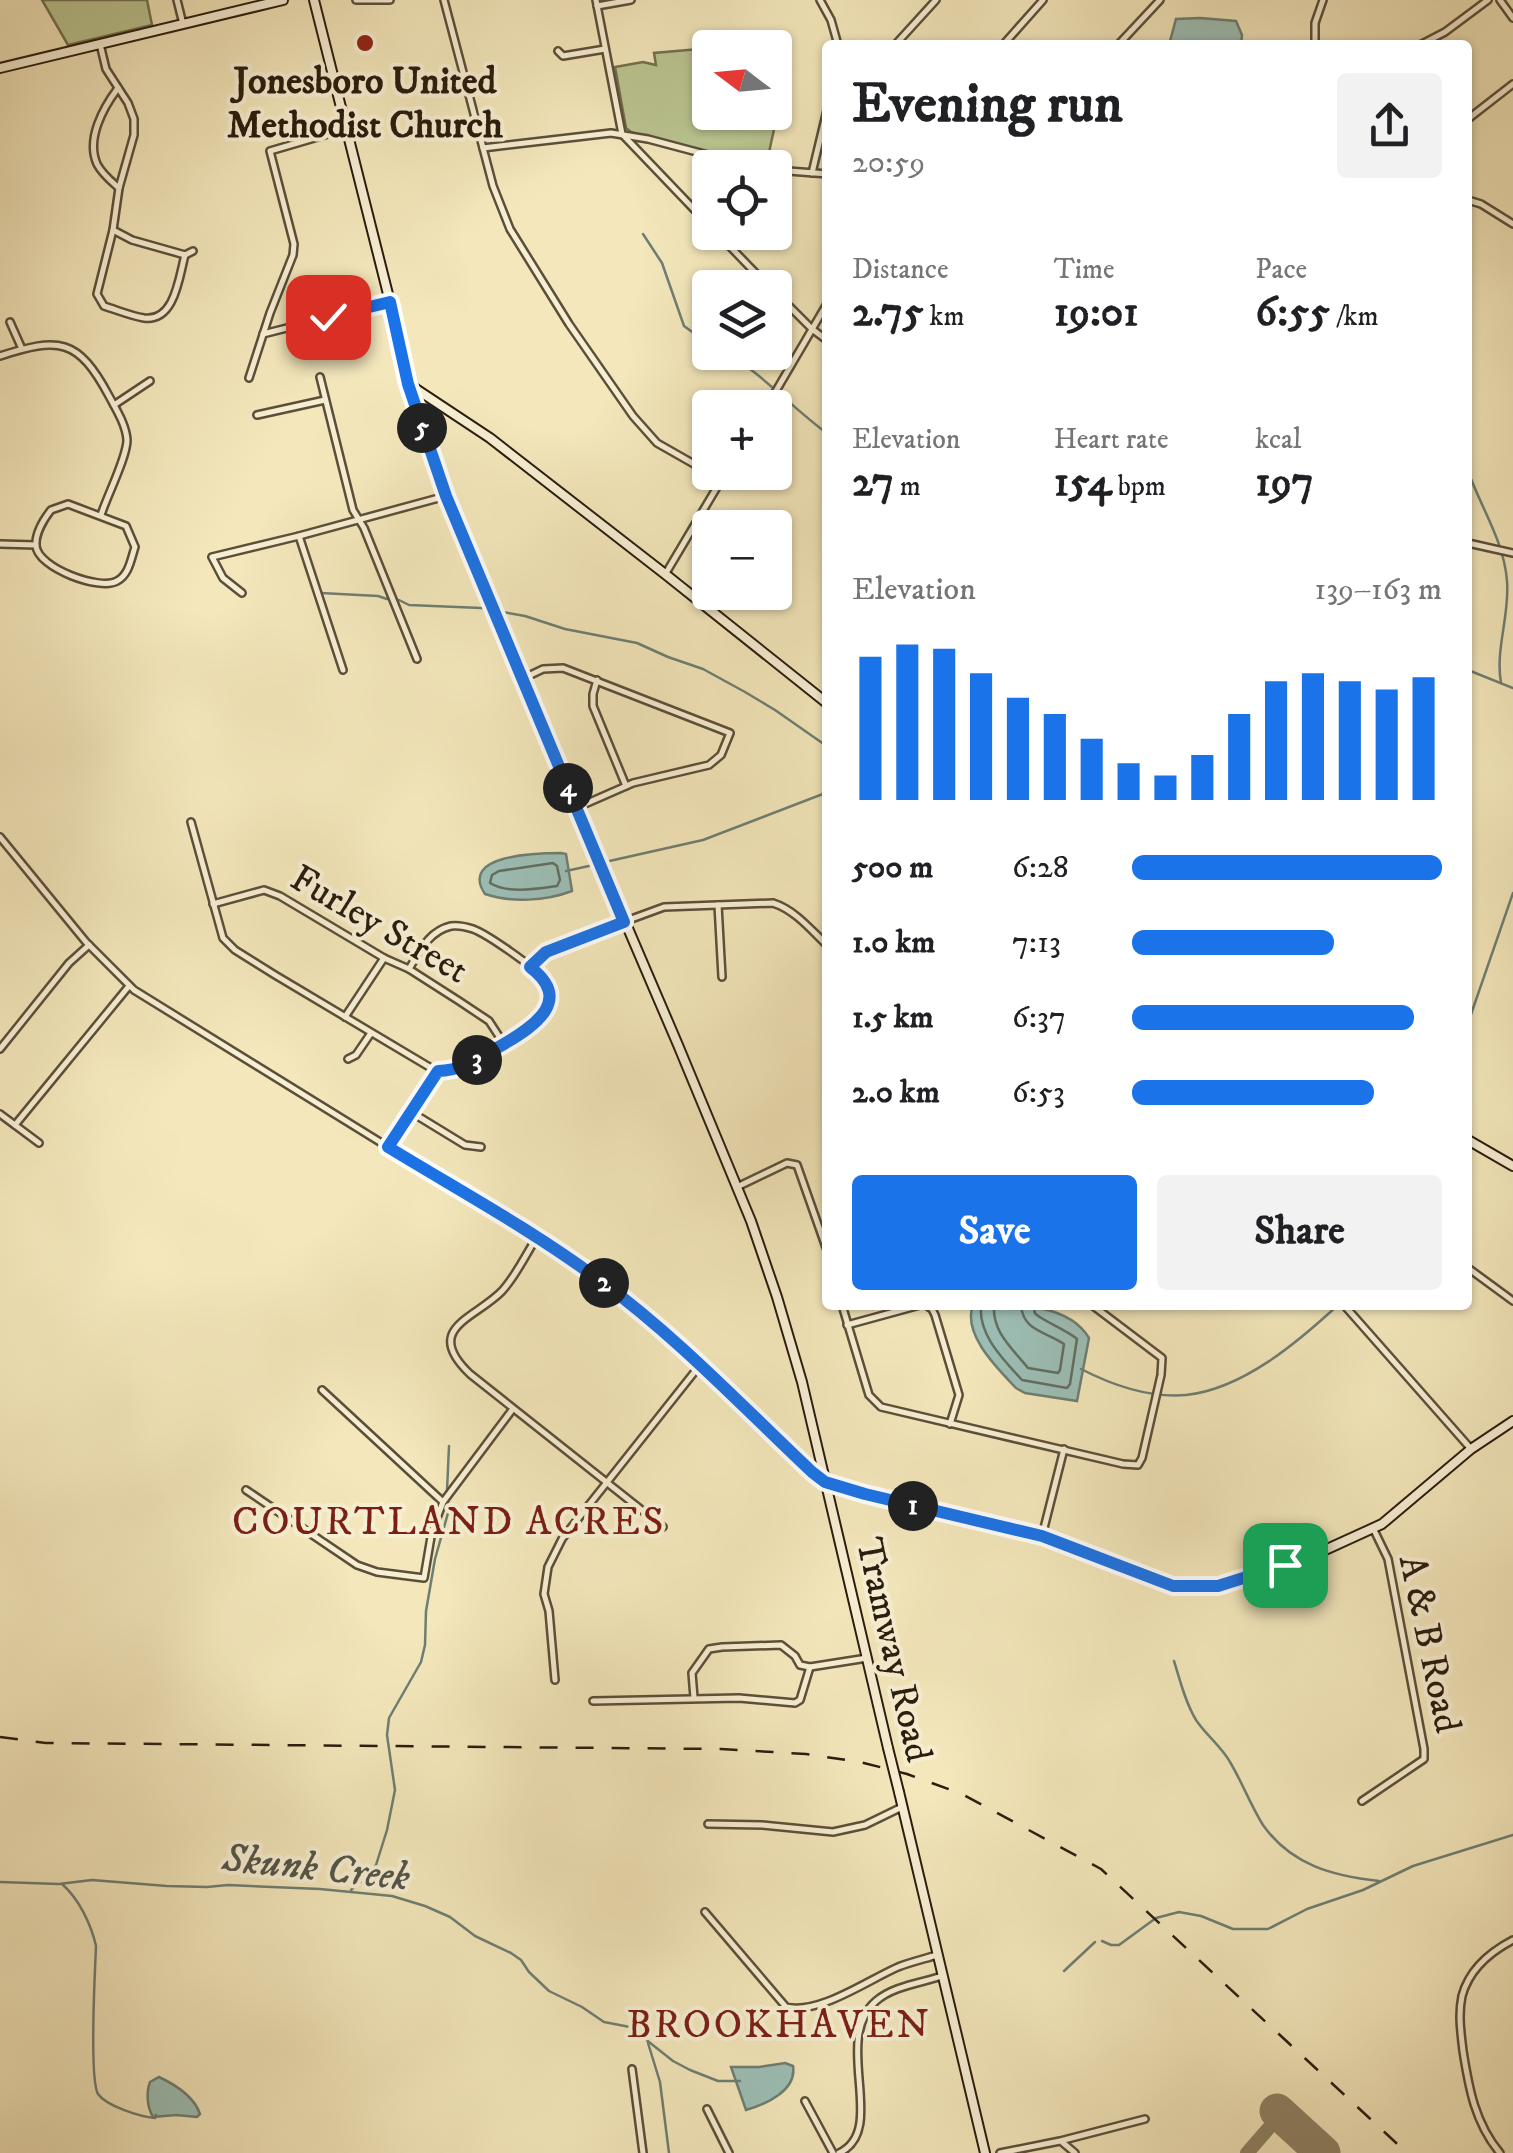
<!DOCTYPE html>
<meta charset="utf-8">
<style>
:root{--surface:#fff;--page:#f2f2f2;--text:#202124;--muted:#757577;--accent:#1a73e8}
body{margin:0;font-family:"IM FELL DW Pica",serif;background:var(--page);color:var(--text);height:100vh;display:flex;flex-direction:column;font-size:38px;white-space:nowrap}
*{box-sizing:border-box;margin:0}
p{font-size:32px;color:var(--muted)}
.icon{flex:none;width:55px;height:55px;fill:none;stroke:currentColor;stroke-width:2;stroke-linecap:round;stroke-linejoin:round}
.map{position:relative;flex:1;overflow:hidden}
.sheet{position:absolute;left:822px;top:40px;width:650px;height:1270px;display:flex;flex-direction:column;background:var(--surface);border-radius:10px;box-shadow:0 2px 8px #0004}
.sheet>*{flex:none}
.needle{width:65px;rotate:286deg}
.controls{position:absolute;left:692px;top:30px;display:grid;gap:20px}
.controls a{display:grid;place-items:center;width:100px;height:100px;border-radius:10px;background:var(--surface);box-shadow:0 2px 8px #0004;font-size:50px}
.pin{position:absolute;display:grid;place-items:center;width:85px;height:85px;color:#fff;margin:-42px;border-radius:20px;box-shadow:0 5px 15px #0006}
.km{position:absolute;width:50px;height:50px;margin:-25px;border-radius:50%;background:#222;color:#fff;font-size:28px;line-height:50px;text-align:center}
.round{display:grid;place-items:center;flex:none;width:105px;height:105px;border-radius:10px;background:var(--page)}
.head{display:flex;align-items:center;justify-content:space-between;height:170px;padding:0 30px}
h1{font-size:55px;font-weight:800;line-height:75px}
.stats{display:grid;grid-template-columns:repeat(3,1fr);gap:15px;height:170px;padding:10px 30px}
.stats div{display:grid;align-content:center}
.stats b{font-size:42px;font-weight:800}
.stats small{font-size:28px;font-weight:400}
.stats p{font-size:28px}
.chart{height:280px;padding:20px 30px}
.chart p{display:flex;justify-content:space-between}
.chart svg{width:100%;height:180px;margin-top:10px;stroke:var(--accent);stroke-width:6}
.button{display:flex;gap:20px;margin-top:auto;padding:20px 30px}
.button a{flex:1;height:115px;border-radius:10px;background:var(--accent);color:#fff;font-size:40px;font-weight:800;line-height:115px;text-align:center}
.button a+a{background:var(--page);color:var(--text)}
ul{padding:0 30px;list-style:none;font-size:32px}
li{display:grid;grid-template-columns:160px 120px 1fr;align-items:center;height:75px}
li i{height:25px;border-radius:12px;background:var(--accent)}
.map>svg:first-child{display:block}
</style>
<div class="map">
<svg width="1513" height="2153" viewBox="0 0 1513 2153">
<rect width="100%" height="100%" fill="#f3e7bb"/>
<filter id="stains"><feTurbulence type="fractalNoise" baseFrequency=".002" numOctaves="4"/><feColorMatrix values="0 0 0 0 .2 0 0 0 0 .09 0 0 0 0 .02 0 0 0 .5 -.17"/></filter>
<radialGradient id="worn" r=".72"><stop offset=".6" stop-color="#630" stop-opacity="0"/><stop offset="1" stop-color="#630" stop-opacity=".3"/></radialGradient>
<g fill="#bac591" stroke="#727050" stroke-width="2.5">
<path d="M 42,0 L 147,0 L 152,25 L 68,45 Z"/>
<path d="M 784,42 L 789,61 L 766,166 L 704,153 L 631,132 L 626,128 L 615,67 L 643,62 L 656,65 L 654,53 L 710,48 L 710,112 L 775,112 L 775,48 L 717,47 Z"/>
</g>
<g fill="#9cbfb6" stroke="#6e7e73" stroke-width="2.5">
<path d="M 1200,18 L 1236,21 L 1242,35 L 1241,45 L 1169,45 L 1176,19 Z"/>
<path d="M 561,853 L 566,854 L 572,891 C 546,901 511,903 485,894 C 458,854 539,853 561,853 Z"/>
<path d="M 973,1305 C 1010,1305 1067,1301 1089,1338 L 1077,1401 L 1025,1393 L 1016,1388 C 997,1368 962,1334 973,1305 Z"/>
<path d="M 785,2063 L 793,2066 C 797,2090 767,2104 746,2110 L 731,2067 L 759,2067 Z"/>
<path d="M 159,2077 C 176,2085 194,2096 200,2114 L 197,2117 L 176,2115 L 153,2117 C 147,2107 146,2093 150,2082 Z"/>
</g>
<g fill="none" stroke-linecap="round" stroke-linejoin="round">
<g stroke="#636e62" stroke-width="2.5">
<path d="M 553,863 L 557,866 L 560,880 L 557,886 C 536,889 508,894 490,883 L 492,875 L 499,871 Z"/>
<path d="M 981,1305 C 978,1335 1003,1359 1022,1380 L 1067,1388 L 1070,1384 L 1077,1339 C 1069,1331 1037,1318 1035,1313 C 1034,1311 1034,1308 1034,1305"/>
<path d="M 994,1305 C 992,1332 1012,1348 1028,1368 L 1058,1373 L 1060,1370 L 1064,1344 C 1045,1331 1023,1331 1021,1305"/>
</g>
<g stroke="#6e7e73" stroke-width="2.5">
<path d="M 643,234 L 662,263 L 684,326 L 710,345"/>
<path d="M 725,352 C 764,375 792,408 828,434"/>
<path d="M 1468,471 C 1481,508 1504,541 1507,581 C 1510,615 1495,649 1501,683"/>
<path d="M 321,593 L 378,596 L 387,599"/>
<path d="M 399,600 L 409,605 L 481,608 L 525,616 L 565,629 L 637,643 L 668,657 L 703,669 L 745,692 L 775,710 L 828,747"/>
<path d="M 1468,670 L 1513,688"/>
<path d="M 605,862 L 703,840 L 828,792"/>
<path d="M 566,871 L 598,864"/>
<path d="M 1468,1023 L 1513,893"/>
<path d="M 1081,1369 C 1112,1385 1150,1398 1186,1395 C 1243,1389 1298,1342 1338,1305"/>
<path d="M 447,1491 L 449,1446"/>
<path d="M 1174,1661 C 1180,1680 1185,1702 1196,1720 C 1206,1735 1221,1746 1230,1762 C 1242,1782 1251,1806 1263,1825 C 1291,1865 1333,1876 1379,1881"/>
<path d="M 0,1882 L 59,1884 L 92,1880 L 167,1886 L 207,1887 L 228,1885 L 320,1889 L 392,1896 L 425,1906 L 450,1917 L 475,1936 L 511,1953 L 521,1960 L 529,1972 L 549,1991 L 582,2007 L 604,2022 L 630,2027 L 673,2061 L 690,2070 L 718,2081 L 740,2081"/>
<path d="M 62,1884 C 79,1899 91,1924 96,1946 C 95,1971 89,2079 98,2094 C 106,2106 141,2117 155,2118 L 156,2115"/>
<path d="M 351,1890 L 368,1876 L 376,1865 L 387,1830 L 395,1790 L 387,1735 L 389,1718 L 421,1662 L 425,1645 L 426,1611 L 435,1559 L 448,1513 L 448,1499"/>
<path d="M 1102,1941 L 1111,1945 L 1119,1945 L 1156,1918 L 1179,1912 L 1201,1916 L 1233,1929 L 1268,1929 L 1307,1909 L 1363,1890 L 1413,1866 L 1513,1835"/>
<path d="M 1064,1971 L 1095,1942"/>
<path d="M 648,2043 L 660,2082 L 669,2153"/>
</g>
<path stroke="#8e8264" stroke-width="14" d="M 1247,2153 L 1281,2114"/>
<path stroke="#8e8264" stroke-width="35" d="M 1277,2111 L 1323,2153"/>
<defs>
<g id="street">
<path d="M 177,0 L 183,24"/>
<path d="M 356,0 L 390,0"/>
<path d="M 444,0 L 493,186 L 510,229 L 569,324 L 633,416 L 657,443 L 722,480"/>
<path d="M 596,0 L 622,134 L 710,226"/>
<path d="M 820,0 L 831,20 L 838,45"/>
<path d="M 1500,0 L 1513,18"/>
<path d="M 597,6 L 631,0"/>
<path d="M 100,44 L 106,69 L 128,103 L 134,119 L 134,135 L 119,188 L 113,230 L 132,240 L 185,255 L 193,251"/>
<path d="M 895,45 L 936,0"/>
<path d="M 1003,45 L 1043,0"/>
<path d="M 1118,45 L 1160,0"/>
<path d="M 1315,45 L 1315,23 L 1323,0"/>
<path d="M 1420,45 L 1445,32 L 1488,0"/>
<path d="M 558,51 L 563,56 L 605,49"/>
<path d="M 118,88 C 103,108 86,139 97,164 C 102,174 111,181 119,188"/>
<path d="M 1468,119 L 1513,84"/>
<path d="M 483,148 L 611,133 L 648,139 L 757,168"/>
<path d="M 775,170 L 828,174"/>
<path d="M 812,173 L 828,106"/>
<path d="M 1468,200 L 1481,204 L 1513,224"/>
<path d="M 113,230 L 97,294 L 104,306 C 117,310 131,316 144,318 C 175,322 179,277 185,255"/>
<path d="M 716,232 L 770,288"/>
<path d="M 775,292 L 812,329 L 828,341"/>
<path d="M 10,322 L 22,349"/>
<path d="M 263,334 L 390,302"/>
<path d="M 0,356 C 59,337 78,338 109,396 C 116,409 126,425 127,440 C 127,457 107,496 101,515"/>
<path d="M 320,377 L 353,510 L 364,528 L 417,659"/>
<path d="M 249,378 L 270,313 L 293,255 L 294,244 L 270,151 L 345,129"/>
<path d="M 114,405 L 150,381"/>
<path d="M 766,408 L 828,302"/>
<path d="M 257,415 L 325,400"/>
<path d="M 68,504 L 126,526 L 135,547 C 131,559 129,575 117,581 C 100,591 38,568 36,546 C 35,534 44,519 51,510 Z"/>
<path d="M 299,536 L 343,670"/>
<path d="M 1468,543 L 1513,553"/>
<path d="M 0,544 L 36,545"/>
<path d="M 666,573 L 726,472"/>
<path d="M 242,593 L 223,578 L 212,557 L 299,536 L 446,496"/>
<path d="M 522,679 L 543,669 L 563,668 L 730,733 L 721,755 L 709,765 L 633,783 L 576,808"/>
<path d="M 597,680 L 593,694 L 593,706 L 626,786"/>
<path d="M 191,822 L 223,938 L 235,950 L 275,975 L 431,1068 C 450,1077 471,1063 488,1053 C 507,1042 540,1030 548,1007 C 551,997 549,987 543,978 C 534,967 487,934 473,929 C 467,927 457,925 451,926 C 429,931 420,951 409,969"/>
<path d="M 0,837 L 86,942 L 134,990 L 579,1265 L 653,1322 L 738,1399 L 812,1472 L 825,1482"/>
<path d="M 213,904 L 264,890 L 280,896 L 384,958 L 409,969 L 459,1001 L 489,1021 L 504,1044"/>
<path d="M 718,905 L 722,977"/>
<path d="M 530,967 L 546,952 L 555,947 L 664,907 L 773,903 C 795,910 811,930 828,946"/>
<path d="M 345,1017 L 384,958"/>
<path d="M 0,1049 L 69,963 L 89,945"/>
<path d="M 348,1059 L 356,1055 L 371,1033"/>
<path d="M 411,1112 L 465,1145 L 481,1147"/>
<path d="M 0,1114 L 39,1143"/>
<path d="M 15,1125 L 129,986"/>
<path d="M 388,1147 L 438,1071"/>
<path d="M 737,1187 L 787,1163 L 797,1165 L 828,1253"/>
<path d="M 537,1237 C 526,1254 516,1276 502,1291 C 475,1319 422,1328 470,1374 L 663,1527"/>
<path d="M 1468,1268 L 1513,1301"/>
<path d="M 842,1305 L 869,1395 L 881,1407 L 1123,1464 L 1138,1465 L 1142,1458 L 1161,1375 L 1162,1358 L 1092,1305"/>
<path d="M 926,1305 L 932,1309 L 935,1315 L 959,1395 L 950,1424"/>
<path d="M 1344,1305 L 1471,1449"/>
<path d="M 847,1325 L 920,1305"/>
<path d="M 322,1390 L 443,1502"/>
<path d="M 246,1490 L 357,1565 L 377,1572 L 424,1578 L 432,1531 L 443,1502 L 512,1410"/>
<path d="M 1042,1536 L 1064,1449"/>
<path d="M 555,1680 L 549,1611 L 544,1594 L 548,1567 L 562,1539 L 700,1365"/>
<path d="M 694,1698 L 692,1673 L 709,1649 L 722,1647 L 781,1645 L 795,1656 L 800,1665 L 810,1667 L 867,1658"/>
<path d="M 593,1701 L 739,1698 L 795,1703 L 800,1700 L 810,1667"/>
<path d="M 1362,1801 L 1424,1759 L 1424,1749 L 1388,1559 L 1373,1528"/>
<path d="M 708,1824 L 762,1825 L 833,1832 L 865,1825 L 902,1807"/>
<path d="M 705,1912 L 786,2007 C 819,2015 868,1980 898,1967 C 911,1962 924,1959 937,1955"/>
<path d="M 632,2069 L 643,2153"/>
<path d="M 805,2101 L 833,2153"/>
<path d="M 707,2109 L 729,2153"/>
<path d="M 1062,2142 L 1075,2153"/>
<path d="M 839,2153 C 889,2130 831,2040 876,2001 C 893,1986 921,1983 942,1976"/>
<path d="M 1000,2153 L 1060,2141 L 1145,2119"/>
<path d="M 1500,2153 C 1475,2123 1469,2089 1463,2051 C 1461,2033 1458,2015 1462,1996 C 1469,1970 1490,1952 1513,1940"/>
</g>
<g id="secondary">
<path d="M 314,0 L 390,302 L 408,384 L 431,454 L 510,653 L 678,1045 L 751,1221 L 777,1297 L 802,1382 L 888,1748"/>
<path d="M 0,68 L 283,0"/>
<path d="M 410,385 L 490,438 L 665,574 L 828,704"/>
<path d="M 1468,1140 L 1513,1166"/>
<path d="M 825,1482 L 865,1494 L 1042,1536 L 1173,1586 L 1218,1587 L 1325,1550 L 1382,1524 L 1471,1449 L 1513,1421"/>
<path d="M 899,1792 L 985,2153"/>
</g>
</defs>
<use href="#street" stroke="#5c4f39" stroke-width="10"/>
<use href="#secondary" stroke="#2a1c0e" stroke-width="12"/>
<use href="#street" stroke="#f7efd3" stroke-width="5"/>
<use href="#secondary" stroke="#f7efd3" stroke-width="8"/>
<path stroke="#2a1c0e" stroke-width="2.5" stroke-dasharray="18 18" stroke-linecap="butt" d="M 0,1737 L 46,1743 L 721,1749 L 806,1754 L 860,1762 L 907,1774 L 962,1794 L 1101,1869 L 1407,2153"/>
<defs>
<path id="secondary-bridge" d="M 888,1748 L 899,1792"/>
</defs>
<use href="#secondary-bridge" stroke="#2a1c0e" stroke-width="12" stroke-linecap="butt"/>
<use href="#secondary-bridge" stroke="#f7efd3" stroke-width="8"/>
</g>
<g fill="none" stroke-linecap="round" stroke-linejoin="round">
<defs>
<path id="route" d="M 328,317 L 390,302 L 408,384 L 446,496 L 624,922 L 546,952 L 530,967 C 573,1000 536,1025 504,1044 C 483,1056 462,1071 438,1071 L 388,1147 C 460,1191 534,1231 602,1282 C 678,1338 743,1407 812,1472 L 825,1482 L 865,1494 L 1042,1536 L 1173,1586 L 1218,1586 L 1285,1565"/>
</defs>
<use href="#route" stroke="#fff" stroke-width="20"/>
<use href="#route" stroke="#1a73e8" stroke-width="12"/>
</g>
<circle fill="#8f2418" stroke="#f7efd3" stroke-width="4" cx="365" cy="43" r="10"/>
<g text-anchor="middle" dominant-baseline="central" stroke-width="8" stroke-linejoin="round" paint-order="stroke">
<g font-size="38" font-weight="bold" fill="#2a1c0e" stroke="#f7efd3">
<text x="365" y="82">Jonesboro United<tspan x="365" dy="44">Methodist Church</tspan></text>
</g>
<g font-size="38" fill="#2a1c0e" stroke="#f7efd3">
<text transform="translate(379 925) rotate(30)">Furley Street</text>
<text transform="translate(1429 1644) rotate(78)">A &amp; B Road</text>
<text transform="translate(893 1650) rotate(77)">Tramway Road</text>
</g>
<g font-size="40" letter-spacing="2.5" fill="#7a1f14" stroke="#f7efd3">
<text x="449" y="1523">COURTLAND ACRES</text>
<text x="779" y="2026">BROOKHAVEN</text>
</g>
<g font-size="40" font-style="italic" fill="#525549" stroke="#f7efd3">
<text transform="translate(316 1869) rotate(6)">Skunk Creek</text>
</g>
</g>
<rect width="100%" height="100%" filter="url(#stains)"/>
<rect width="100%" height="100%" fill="url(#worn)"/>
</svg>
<div class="controls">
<a><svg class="needle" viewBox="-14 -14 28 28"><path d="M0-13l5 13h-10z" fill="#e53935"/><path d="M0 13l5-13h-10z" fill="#757577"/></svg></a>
<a><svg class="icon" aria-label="locate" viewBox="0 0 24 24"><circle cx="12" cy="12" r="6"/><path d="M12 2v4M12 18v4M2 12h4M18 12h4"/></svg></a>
<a><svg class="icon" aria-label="layers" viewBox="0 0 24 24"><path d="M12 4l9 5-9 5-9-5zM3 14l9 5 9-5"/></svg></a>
<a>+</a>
<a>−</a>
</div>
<div class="pin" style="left:1285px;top:1565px;background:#1e9e55"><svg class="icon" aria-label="arrive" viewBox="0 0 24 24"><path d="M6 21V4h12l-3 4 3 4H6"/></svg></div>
<div class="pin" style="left:328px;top:317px;background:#d93025"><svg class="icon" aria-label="check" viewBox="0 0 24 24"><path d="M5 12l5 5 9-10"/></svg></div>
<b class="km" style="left:913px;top:1506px">1</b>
<b class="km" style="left:604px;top:1283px">2</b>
<b class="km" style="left:477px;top:1060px">3</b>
<b class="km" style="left:568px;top:788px">4</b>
<b class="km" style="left:422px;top:428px">5</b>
<section class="sheet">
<div class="head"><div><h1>Evening run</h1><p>20:59</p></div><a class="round"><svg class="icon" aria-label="share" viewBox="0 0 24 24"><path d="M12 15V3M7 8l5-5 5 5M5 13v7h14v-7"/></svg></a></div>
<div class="stats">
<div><p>Distance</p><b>2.75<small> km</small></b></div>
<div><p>Time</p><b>19:01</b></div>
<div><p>Pace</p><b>6:55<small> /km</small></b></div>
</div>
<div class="stats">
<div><p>Elevation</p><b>27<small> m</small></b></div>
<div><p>Heart rate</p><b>154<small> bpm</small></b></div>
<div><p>kcal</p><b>197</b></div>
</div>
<div class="chart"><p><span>Elevation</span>139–163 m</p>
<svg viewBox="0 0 160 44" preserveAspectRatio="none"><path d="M5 44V9M15 44V6M25 44V7M35 44V13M45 44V19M55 44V23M65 44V29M75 44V35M85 44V38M95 44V33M105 44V23M115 44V15M125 44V13M135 44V15M145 44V17M155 44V14"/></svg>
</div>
<ul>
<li><b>500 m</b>6:28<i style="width:100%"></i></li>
<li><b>1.0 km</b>7:13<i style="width:65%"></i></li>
<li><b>1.5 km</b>6:37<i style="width:91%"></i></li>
<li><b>2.0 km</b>6:53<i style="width:78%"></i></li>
</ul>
<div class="button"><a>Save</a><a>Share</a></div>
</section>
</div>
